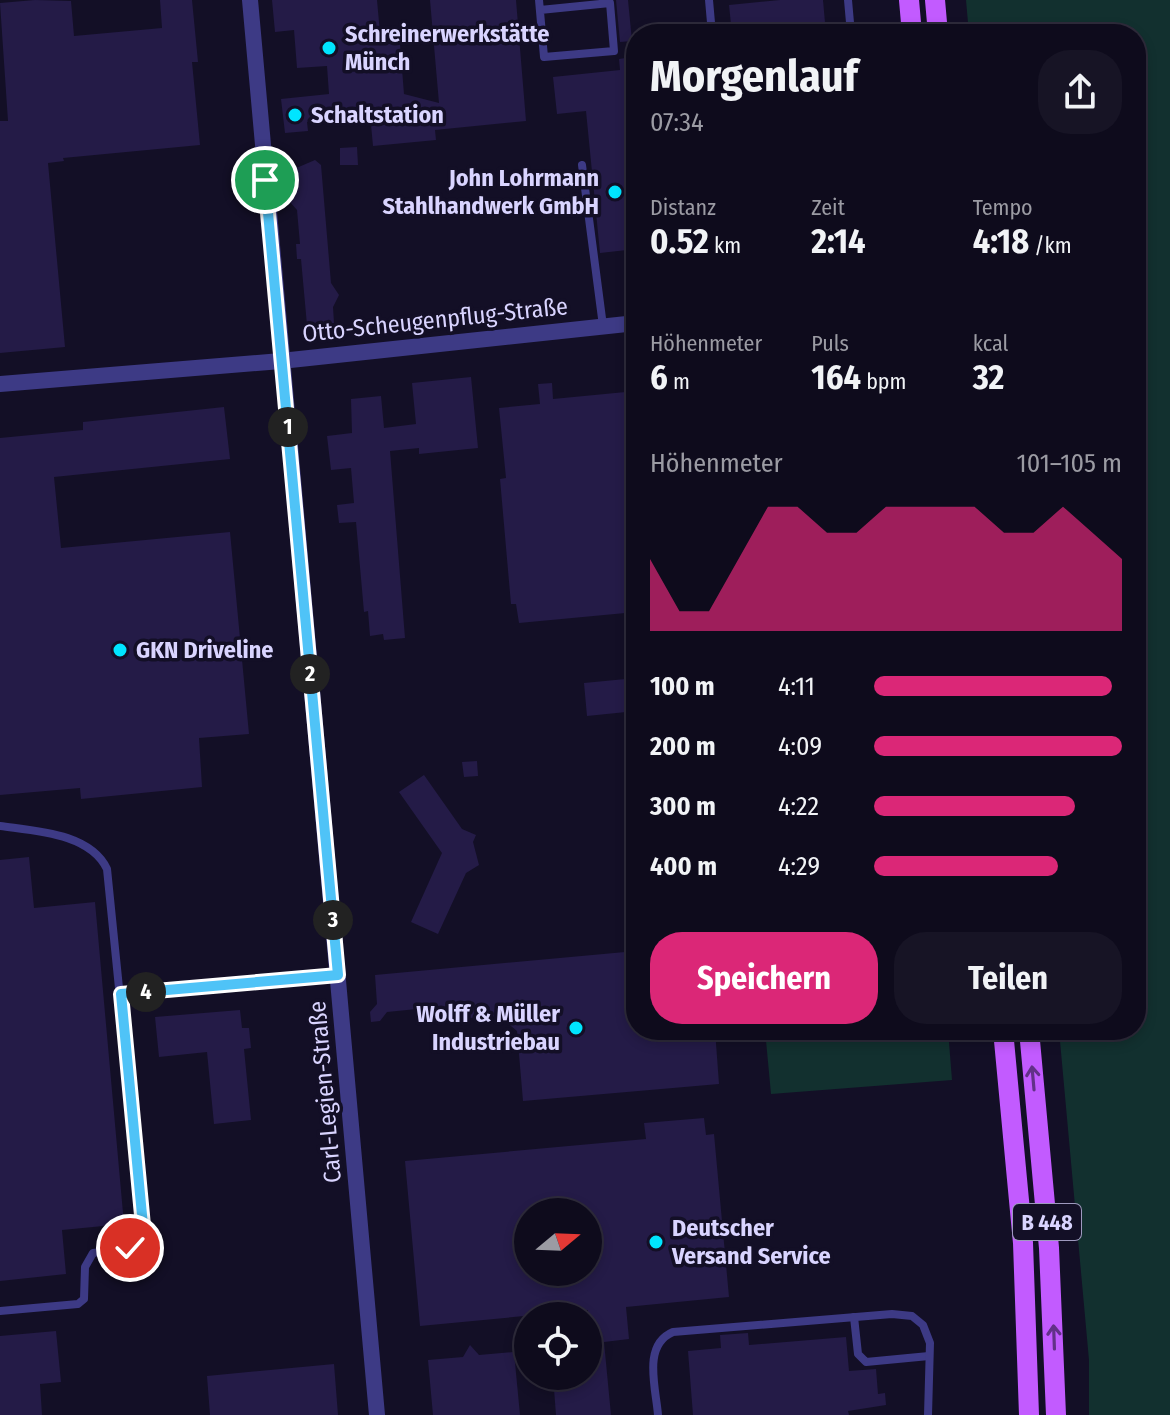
<!DOCTYPE html>
<html lang="de">
<meta charset="utf-8">
<style>
:root{--surface:#0e0b1c;--page:#171425;--text:#f1f3f6;--muted:#9b9ba3;--line:#2e2b3b;--accent:#db2777}
body{margin:0;font-family:"Fira Sans Condensed",sans-serif;background:var(--page);color:var(--text);height:100vh;display:flex;flex-direction:column;font-size:30px;white-space:nowrap}
*{box-sizing:border-box;margin:0}
p{font-size:26px;color:var(--muted)}
.icon{flex:none;width:44px;height:44px;fill:none;stroke:currentColor;stroke-width:2;stroke-linecap:round;stroke-linejoin:round}
.map{position:relative;flex:1;overflow:hidden}
.drawer{position:absolute;left:626px;top:24px;width:520px;height:1016px;display:flex;flex-direction:column;background:var(--surface);border-radius:32px;box-shadow:0 4px 12px #0003,0 0 0 2px var(--line)}
.drawer>*{flex:none}
.needle{width:52px;rotate:71deg}
.controls{position:absolute;left:514px;top:1198px;display:grid;gap:16px}
.controls a{display:grid;place-items:center;width:88px;height:88px;border-radius:50%;background:var(--surface);box-shadow:0 4px 12px #0003,0 0 0 2px var(--line);font-size:40px}
.pin{position:absolute;display:grid;place-items:center;width:68px;height:68px;color:#fff;margin:-34px;border:4px solid #fff;border-radius:50%;box-shadow:0 2px 8px #0007}
.km{position:absolute;width:40px;height:40px;margin:-20px;border-radius:50%;background:#222;color:#fff;font-size:22px;line-height:40px;text-align:center}
.round{display:grid;place-items:center;flex:none;width:84px;height:84px;border-radius:32px;background:var(--page)}
.head{display:flex;align-items:center;justify-content:space-between;height:136px;padding:0 24px}
h1{font-size:44px;font-weight:700;line-height:60px}
.stats{display:grid;grid-template-columns:repeat(3,1fr);gap:12px;height:136px;padding:8px 24px}
.stats div{display:grid;align-content:center}
.stats b{font-size:34px;font-weight:700}
.stats small{font-size:22px;font-weight:400}
.stats p{font-size:22px}
.chart{height:224px;padding:16px 24px}
.chart p{display:flex;justify-content:space-between}
.chart svg{width:100%;height:144px;margin-top:8px;fill:var(--accent);opacity:.7}
.button{display:flex;gap:16px;margin-top:auto;padding:16px 24px}
.button a{flex:1;height:92px;border-radius:32px;background:var(--accent);color:#fff;font-size:32px;font-weight:700;line-height:92px;text-align:center}
.button a+a{background:var(--page);color:var(--text)}
ul{padding:0 24px;list-style:none;font-size:26px}
li{display:grid;grid-template-columns:128px 96px 1fr;align-items:center;height:60px}
li i{height:20px;border-radius:10px;background:var(--accent)}
.map>svg:first-child{display:block}
</style>
<div class="map">
<svg width="1170" height="1415" viewBox="0 0 1170 1415">
<rect width="100%" height="100%" fill="#130f26"/>
<g fill="#12302f">
<path d="M 966,0 L 1170,0 L 1170,1415 L 1089,1415 L 1089,1360 L 1059,1030 L 1136,1030 L 1136,34 L 969,34 Z"/>
<path d="M 765,1030 L 948,1030 L 952,1080 L 771,1094 Z"/>
</g>
<g fill="#241b47" fill-rule="evenodd">
<path d="M 35,0 L 71,1 L 74,36 L 162,28 L 160,0 L 192,0 L 198,62 L 192,62 L 200,145 L 63,158 L 64,161 L 48,163 L 65,347 L 0,353 L 0,121 L 8,121 L 0,3 Z"/>
<path d="M 272,0 L 377,0 L 381,44 L 400,44 L 404,94 L 439,103 L 430,0 L 516,0 L 526,121 L 435,130 L 436,140 L 373,146 L 370,114 L 307,122 L 308,131 L 285,133 L 281,99 L 329,94 L 327,66 L 297,68 L 294,30 L 275,32 Z"/>
<path d="M 616,0 L 628,0 L 632,41 L 620,42 Z"/>
<path d="M 780,0 L 823,0 L 826,34 L 732,34 L 729,5 Z"/>
<path d="M 632,57 L 636,99 L 636,249 L 600,253 L 586,111 L 557,114 L 553,77 L 620,70 L 619,59 Z"/>
<path d="M 357,147 L 358,165 L 340,165 L 340,148 Z"/>
<path d="M 315,160 L 321,165 L 331,283 L 339,295 L 333,307 L 334,323 L 328,323 L 316,334 L 307,325 L 301,259 L 297,259 L 296,244 L 300,244 L 297,210 L 290,202 L 296,191 L 294,169 Z"/>
<path d="M 471,377 L 478,448 L 419,454 L 419,448 L 390,451 L 405,638 L 384,640 L 383,634 L 370,636 L 368,611 L 364,612 L 356,522 L 339,523 L 337,505 L 354,503 L 351,468 L 331,470 L 327,436 L 352,433 L 351,399 L 381,396 L 384,428 L 416,424 L 412,383 Z"/>
<path d="M 552,383 L 553,399 L 636,391 L 636,612 L 519,623 L 516,604 L 511,604 L 500,479 L 506,478 L 499,408 L 540,404 L 538,384 Z"/>
<path d="M 224,407 L 230,459 L 54,477 L 61,548 L 230,532 L 249,734 L 199,738 L 202,787 L 81,799 L 80,788 L 0,795 L 0,438 L 83,430 L 83,422 Z"/>
<path d="M 636,678 L 636,711 L 587,716 L 584,683 Z"/>
<path d="M 477,761 L 478,776 L 464,777 L 462,762 Z"/>
<path d="M 424,775 L 462,829 L 476,835 L 473,842 L 479,865 L 466,873 L 438,934 L 411,922 L 442,853 L 399,792 Z"/>
<path d="M 29,857 L 34,908 L 95,902 L 124,1224 L 62,1230 L 66,1274 L 0,1281 L 0,860 Z"/>
<path d="M 636,951 L 636,1030 L 715,1030 L 719,1084 L 523,1101 L 517,1031 L 499,1016 L 453,1019 L 437,1007 L 387,1012 L 380,1021 L 371,1022 L 370,1012 L 377,1004 L 375,975 Z"/>
<path d="M 240,1010 L 242,1028 L 249,1028 L 251,1048 L 244,1049 L 251,1120 L 214,1124 L 207,1052 L 159,1057 L 155,1017 Z"/>
<path d="M 704,1118 L 706,1135 L 714,1134 L 729,1297 L 626,1307 L 629,1339 L 604,1342 L 611,1415 L 556,1415 L 553,1376 L 588,1376 L 588,1310 L 420,1326 L 405,1161 L 646,1139 L 644,1123 ZM 528,1212 L 588,1212 L 588,1272 L 528,1272 Z"/>
<path d="M 56,1331 L 61,1382 L 40,1384 L 42,1415 L 0,1415 L 0,1336 Z"/>
<path d="M 748,1333 L 749,1345 L 846,1337 L 849,1371 L 876,1369 L 878,1394 L 885,1393 L 886,1405 L 848,1411 L 849,1415 L 693,1415 L 688,1351 L 721,1348 L 720,1335 Z"/>
<path d="M 470,1345 L 479,1355 L 514,1352 L 520,1415 L 433,1415 L 428,1360 L 463,1357 Z"/>
<path d="M 334,1364 L 338,1415 L 210,1415 L 207,1376 Z"/>
</g>
<g fill="none" stroke-linecap="round" stroke-linejoin="round">
<g stroke="#3d3a85" stroke-width="8">
<path d="M 539,0 L 544,57 L 614,51 L 610,3 L 540,10"/>
<path d="M 709,0 L 712,34"/>
<path d="M 848,0 L 851,34"/>
<path d="M 582,165 L 603,326"/>
<path d="M 0,826 C 35,831 90,833 107,869 L 144,1236 L 142,1242 L 130,1248 L 93,1253 L 85,1267 L 84,1299 L 78,1304 L 0,1311"/>
<path d="M 121,994 L 337,975"/>
<path d="M 854,1317 L 858,1354 L 866,1362 L 929,1356"/>
<path d="M 658,1415 C 656,1388 642,1345 673,1332 L 892,1314 L 912,1316 L 923,1325 L 930,1343 L 928,1415"/>
</g>
<g stroke="#3d3a85" stroke-width="16">
<path d="M 250,0 L 377,1415"/>
<path d="M 0,384 L 281,361 L 636,323"/>
</g>
<g stroke="#c25bff" stroke-width="20">
<path d="M 909,0 L 912,34"/>
<path d="M 935,0 L 938,34"/>
<path d="M 1003,1030 L 1023,1243 L 1029,1415"/>
<path d="M 1029,1030 L 1049,1248 L 1056,1415"/>
</g>
</g>
<defs><path id="oneway-shaft" d="M-6 0H5M1.5-3L5.5 0L1.5 3" fill="none" stroke-width="1.6" stroke-linecap="round" stroke-linejoin="round" transform="scale(2)"/></defs>
<g stroke="#623188">
<use href="#oneway-shaft" transform="translate(1033 1078) rotate(-95)"/>
<use href="#oneway-shaft" transform="translate(1054 1337) rotate(-92)"/>
</g>
<g fill="none" stroke-linecap="round" stroke-linejoin="round">
<defs>
<path id="route" d="M 130,1248 L 142,1242 L 144,1236 L 121,994 L 338,975 L 265,180"/>
</defs>
<use href="#route" stroke="#fff" stroke-width="16"/>
<use href="#route" stroke="#4fc3f7" stroke-width="10"/>
</g>
<g fill="#00e5ff" stroke="#130f26" stroke-width="3">
<circle cx="329" cy="48" r="8"/>
<circle cx="295" cy="115" r="8"/>
<circle cx="615" cy="192" r="8"/>
<circle cx="120" cy="650" r="8"/>
<circle cx="576" cy="1028" r="8"/>
<circle cx="656" cy="1242" r="8"/>
</g>
<g text-anchor="middle" dominant-baseline="central" stroke-width="7" stroke-linejoin="round" paint-order="stroke">
<rect fill="#130f26" stroke="#9e99be" stroke-width="2" x="1013" y="1204" width="68" height="36" rx="6"/>
<g font-size="22" font-weight="bold" fill="#d9d4ff">
<text x="1047" y="1222">B 448</text>
</g>
<g font-size="24" font-weight="bold" fill="#d9d4ff" stroke="#130f26" text-anchor="start">
<text x="345" y="34">Schreinerwerkstätte<tspan x="345" dy="28">Münch</tspan></text>
<text x="311" y="115">Schaltstation</text>
<text x="599" y="178" text-anchor="end">John Lohrmann<tspan x="599" dy="28">Stahlhandwerk GmbH</tspan></text>
<text x="136" y="650">GKN Driveline</text>
<text x="560" y="1014" text-anchor="end">Wolff &amp; Müller<tspan x="560" dy="28">Industriebau</tspan></text>
<text x="672" y="1228">Deutscher<tspan x="672" dy="28">Versand Service</tspan></text>
</g>
<g font-size="24" fill="#d9d4ff" stroke="#130f26">
<text transform="translate(435 320) rotate(-6)">Otto-Scheugenpflug-Straße</text>
<text transform="translate(325 1092) rotate(-95)">Carl-Legien-Straße</text>
</g>
</g>
</svg>
<div class="controls">
<a><svg class="needle" viewBox="-14 -14 28 28"><path d="M0-13l5 13h-10z" fill="#e53935"/><path d="M0 13l5-13h-10z" fill="#9b9ba3"/></svg></a>
<a><svg class="icon" aria-label="locate" viewBox="0 0 24 24"><circle cx="12" cy="12" r="6"/><path d="M12 2v4M12 18v4M2 12h4M18 12h4"/></svg></a>
</div>
<div class="pin" style="left:265px;top:180px;background:#1e9e55"><svg class="icon" aria-label="arrive" viewBox="0 0 24 24"><path d="M6 21V4h12l-3 4 3 4H6"/></svg></div>
<div class="pin" style="left:130px;top:1248px;background:#d93025"><svg class="icon" aria-label="check" viewBox="0 0 24 24"><path d="M5 12l5 5 9-10"/></svg></div>
<b class="km" style="left:288px;top:427px">1</b>
<b class="km" style="left:310px;top:674px">2</b>
<b class="km" style="left:333px;top:920px">3</b>
<b class="km" style="left:146px;top:992px">4</b>
<section class="drawer">
<div class="head"><div><h1>Morgenlauf</h1><p>07:34</p></div><a class="round"><svg class="icon" aria-label="share" viewBox="0 0 24 24"><path d="M12 15V3M7 8l5-5 5 5M5 13v7h14v-7"/></svg></a></div>
<div class="stats">
<div><p>Distanz</p><b>0.52<small> km</small></b></div>
<div><p>Zeit</p><b>2:14</b></div>
<div><p>Tempo</p><b>4:18<small> /km</small></b></div>
</div>
<div class="stats">
<div><p>Höhenmeter</p><b>6<small> m</small></b></div>
<div><p>Puls</p><b>164<small> bpm</small></b></div>
<div><p>kcal</p><b>32</b></div>
</div>
<div class="chart"><p><span>Höhenmeter</span>101–105 m</p>
<svg viewBox="0 0 160 44" preserveAspectRatio="none"><path d="M0 44V22L10 38L20 38L30 22L40 6L50 6L60 14L70 14L80 6L90 6L100 6L110 6L120 14L130 14L140 6L150 14L160 22V44z"/></svg>
</div>
<ul>
<li><b>100 m</b>4:11<i style="width:96%"></i></li>
<li><b>200 m</b>4:09<i style="width:100%"></i></li>
<li><b>300 m</b>4:22<i style="width:81%"></i></li>
<li><b>400 m</b>4:29<i style="width:74%"></i></li>
</ul>
<div class="button"><a>Speichern</a><a>Teilen</a></div>
</section>
</div>
